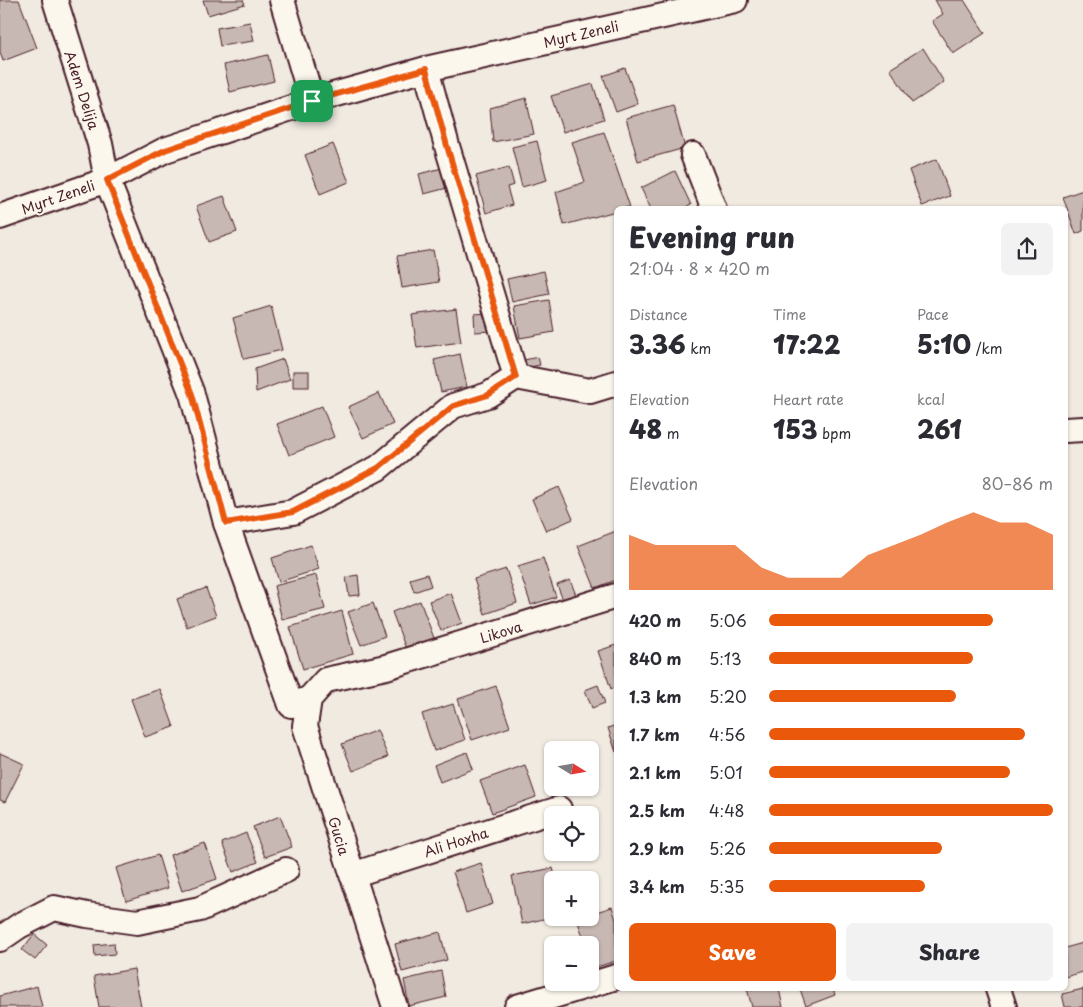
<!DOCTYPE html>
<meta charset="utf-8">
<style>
:root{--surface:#fff;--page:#f2f2f3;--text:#2b2b33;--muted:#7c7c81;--accent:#ea580c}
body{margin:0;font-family:"Playpen Sans",sans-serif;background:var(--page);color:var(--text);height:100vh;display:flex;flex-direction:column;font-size:19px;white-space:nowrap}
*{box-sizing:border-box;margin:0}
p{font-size:16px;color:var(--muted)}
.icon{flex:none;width:28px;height:28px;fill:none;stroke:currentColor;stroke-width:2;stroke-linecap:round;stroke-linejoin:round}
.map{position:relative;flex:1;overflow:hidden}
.panel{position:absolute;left:614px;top:206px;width:454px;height:785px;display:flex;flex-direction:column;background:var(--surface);border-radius:8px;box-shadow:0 1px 4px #0004}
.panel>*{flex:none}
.needle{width:32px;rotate:101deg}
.tools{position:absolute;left:544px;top:741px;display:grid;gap:10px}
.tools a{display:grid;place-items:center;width:55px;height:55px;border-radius:8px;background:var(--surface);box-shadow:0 1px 4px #0004;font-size:25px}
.pin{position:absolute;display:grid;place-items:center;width:42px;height:42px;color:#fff;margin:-21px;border-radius:10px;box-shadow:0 2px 8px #0006}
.round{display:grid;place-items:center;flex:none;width:52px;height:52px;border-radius:8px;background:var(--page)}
.summary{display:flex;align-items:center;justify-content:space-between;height:85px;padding:0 15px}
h1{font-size:28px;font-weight:800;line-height:38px}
.stats{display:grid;grid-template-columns:repeat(3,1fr);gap:8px;height:85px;padding:5px 15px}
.stats div{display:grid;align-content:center}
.stats b{font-size:25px;font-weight:800}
.stats small{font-size:14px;font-weight:400}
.stats p{font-size:14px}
.chart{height:140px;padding:10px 15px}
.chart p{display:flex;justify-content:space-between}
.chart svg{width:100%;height:90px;margin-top:5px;fill:var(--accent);opacity:.7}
.primary-button{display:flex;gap:10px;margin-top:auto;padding:10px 15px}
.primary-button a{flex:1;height:58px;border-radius:8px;background:var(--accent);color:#fff;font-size:20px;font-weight:800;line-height:58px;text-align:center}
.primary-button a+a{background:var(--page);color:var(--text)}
ul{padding:0 15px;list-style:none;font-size:16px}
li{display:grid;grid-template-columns:80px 60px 1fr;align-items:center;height:38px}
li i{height:12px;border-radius:6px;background:var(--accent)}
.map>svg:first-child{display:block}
</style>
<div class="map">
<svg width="1083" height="1007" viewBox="0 0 1083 1007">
<rect width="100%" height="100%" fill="#f0eae0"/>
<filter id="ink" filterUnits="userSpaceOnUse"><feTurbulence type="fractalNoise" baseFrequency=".02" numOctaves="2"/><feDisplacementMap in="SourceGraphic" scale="10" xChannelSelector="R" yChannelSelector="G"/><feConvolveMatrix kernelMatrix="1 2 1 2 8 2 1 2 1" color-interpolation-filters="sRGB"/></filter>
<g filter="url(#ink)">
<g fill="#c8b8b3" stroke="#4a1f2b">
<path d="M 0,0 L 19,0 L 37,48 L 3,61 L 0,52 Z"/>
<path d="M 203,0 L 243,0 L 245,4 L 208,15 Z"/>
<path d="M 935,0 L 964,0 L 985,33 L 953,54 L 932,21 L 943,14 Z"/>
<path d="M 250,22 L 254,41 L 220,46 L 217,28 Z"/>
<path d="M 923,48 L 944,82 L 912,103 L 890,69 Z"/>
<path d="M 268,55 L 274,81 L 230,92 L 224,65 Z"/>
<path d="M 625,68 L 638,104 L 616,112 L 603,76 Z"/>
<path d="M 593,84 L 604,119 L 563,132 L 551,96 Z"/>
<path d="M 526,98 L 534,134 L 493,142 L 490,108 Z"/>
<path d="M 673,105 L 685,148 L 638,161 L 626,118 Z"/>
<path d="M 604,132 L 630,207 L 616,209 L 616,211 L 564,225 L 556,192 L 585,182 L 572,142 Z"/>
<path d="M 537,141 L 547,180 L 522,187 L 512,147 Z"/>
<path d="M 333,144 L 349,182 L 320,194 L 305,155 Z"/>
<path d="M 937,159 L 950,196 L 922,206 L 909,170 Z"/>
<path d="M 446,167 L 451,187 L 424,194 L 419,174 Z"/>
<path d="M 509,167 L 514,185 L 507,187 L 512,205 L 486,213 L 476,176 Z"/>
<path d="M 675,171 L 691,205 L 684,209 L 651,209 L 641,188 Z"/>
<path d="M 1083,190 L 1083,231 L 1076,234 L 1063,197 Z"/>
<path d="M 224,196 L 237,232 L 209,242 L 196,206 Z"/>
<path d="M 433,250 L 439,282 L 402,288 L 397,256 Z"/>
<path d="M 544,271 L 549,294 L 512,302 L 507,279 Z"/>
<path d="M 549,300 L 554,332 L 520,338 L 514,306 Z"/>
<path d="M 271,306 L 282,350 L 244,359 L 233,318 Z"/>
<path d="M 456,309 L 461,342 L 417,348 L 412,315 Z"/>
<path d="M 490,313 L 491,331 L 475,332 L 474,314 Z"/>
<path d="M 460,354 L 467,387 L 441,392 L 434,360 Z"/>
<path d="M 538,357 L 540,365 L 525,368 L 524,360 Z"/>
<path d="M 283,359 L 290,379 L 256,392 L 255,369 Z"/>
<rect x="293" y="371" width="16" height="16"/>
<path d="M 379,393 L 393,424 L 363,438 L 348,407 Z"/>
<path d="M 322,406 L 334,437 L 289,455 L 277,424 Z"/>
<path d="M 559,487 L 573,519 L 546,531 L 532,499 Z"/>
<path d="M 616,531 L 616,580 L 595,588 L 578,546 Z"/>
<path d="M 311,545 L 319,569 L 279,582 L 272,558 Z"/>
<path d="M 543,558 L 556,597 L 531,605 L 518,566 Z"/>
<path d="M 506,569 L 517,603 L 485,614 L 474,579 Z"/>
<path d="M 427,574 L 431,586 L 414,592 L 410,579 Z"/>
<path d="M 316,575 L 325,609 L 282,620 L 274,586 Z"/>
<path d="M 358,575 L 360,595 L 349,596 L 346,577 Z"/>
<path d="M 570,580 L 576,595 L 563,600 L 557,585 Z"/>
<path d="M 206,588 L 216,616 L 187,627 L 177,599 Z"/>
<path d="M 451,593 L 462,623 L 441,631 L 429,601 Z"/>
<path d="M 420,601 L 434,638 L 406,649 L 392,612 Z"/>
<path d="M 373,603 L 385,636 L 361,645 L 348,612 Z"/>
<path d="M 342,611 L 353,654 L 303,669 L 290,627 Z"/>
<path d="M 616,645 L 616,687 L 611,689 L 598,651 Z"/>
<path d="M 598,685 L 605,703 L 592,708 L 585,690 Z"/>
<path d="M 496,686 L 510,727 L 472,740 L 458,699 Z"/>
<path d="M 160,689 L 174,727 L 145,737 L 131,699 Z"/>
<path d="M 453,704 L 465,740 L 434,751 L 422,714 Z"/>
<path d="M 616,725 L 616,752 L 608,728 Z"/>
<path d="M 377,730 L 388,757 L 353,771 L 342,744 Z"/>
<path d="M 467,752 L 473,769 L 440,782 L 434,765 Z"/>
<path d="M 0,753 L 24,764 L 5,802 L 0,800 Z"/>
<path d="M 525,765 L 536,797 L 492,813 L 480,781 Z"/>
<path d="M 280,816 L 292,847 L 265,857 L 253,827 Z"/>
<path d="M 246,833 L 258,862 L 233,872 L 222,843 Z"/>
<path d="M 205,843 L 217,879 L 182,891 L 170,855 Z"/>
<path d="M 158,855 L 168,888 L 126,901 L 116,868 Z"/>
<path d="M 481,863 L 493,904 L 466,913 L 453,872 Z"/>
<path d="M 553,868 L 556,880 L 552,880 L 552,917 L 522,924 L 512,876 Z"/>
<path d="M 612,907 L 616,920 L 616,961 L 593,968 L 590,958 L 590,945 L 586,945 L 577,919 L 590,918 L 590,914 Z"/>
<path d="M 440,932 L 447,960 L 402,972 L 395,944 Z"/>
<path d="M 34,934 L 47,945 L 35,960 L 22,950 Z"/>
<path d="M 114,943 L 115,954 L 95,956 L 94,945 Z"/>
<path d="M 1083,943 L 1083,972 L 1065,977 L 1065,948 Z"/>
<path d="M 134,969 L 141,1007 L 99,1007 L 94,976 Z"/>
<path d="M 441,971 L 446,997 L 409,1006 L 404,980 Z"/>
<path d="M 37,986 L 42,1007 L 0,1007 L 0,996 Z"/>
<path d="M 747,989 L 779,989 L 783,1007 L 752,1007 Z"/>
<path d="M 800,989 L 833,989 L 835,995 L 806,1006 Z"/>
<path d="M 1083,989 L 1083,1007 L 1065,1007 L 1062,994 Z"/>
</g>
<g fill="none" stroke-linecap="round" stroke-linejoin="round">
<defs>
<g id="street">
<path d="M 55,0 L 100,144 L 107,180 L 192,394 L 226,523 L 291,705 L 309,699"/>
<path d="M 282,0 L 312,101"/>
<path d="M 426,69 L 447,146 L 516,377"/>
<path d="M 693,155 L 714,209"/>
<path d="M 0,217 L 107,180 L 165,150 L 312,101 L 426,69 L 735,0"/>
<path d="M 516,377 L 590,391 L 616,383"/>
<path d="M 1065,430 L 1083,429"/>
<path d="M 226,523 L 293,512 L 378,468 L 453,406 L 488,395 L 516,377"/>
<path d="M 352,875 L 559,809"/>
<path d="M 0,939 L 19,926 L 54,908 L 87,915 L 137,922 L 200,909 L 286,870"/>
<path d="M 998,989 L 1004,1007"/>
<path d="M 395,1007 L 305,726 L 309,699 L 326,680 L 386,667 L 616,596"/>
<path d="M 517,1007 L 616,977"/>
</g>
</defs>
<use href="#street" stroke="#4a1f2b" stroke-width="28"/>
<use href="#street" stroke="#fbf7ec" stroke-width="24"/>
</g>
</g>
<g fill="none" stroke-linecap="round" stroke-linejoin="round" filter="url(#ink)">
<defs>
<path id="route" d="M 426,69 L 447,146 L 516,377 L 488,395 L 453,406 L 378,468 L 293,512 L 226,523 L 192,394 L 107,180 L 165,150 L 312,101 Z"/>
</defs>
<use href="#route" stroke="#fff" stroke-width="10"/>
<use href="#route" stroke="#ea580c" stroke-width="6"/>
</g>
<g text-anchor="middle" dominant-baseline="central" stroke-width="4" stroke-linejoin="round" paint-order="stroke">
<g font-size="14" fill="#4a1f2b" stroke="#fbf7ec">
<text transform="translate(581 34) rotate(-13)">Myrt Zeneli</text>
<text transform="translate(82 90) rotate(72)">Adem Delija</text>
<text transform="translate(58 197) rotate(-19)">Myrt Zeneli</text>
<text transform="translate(501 632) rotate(-17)">Likova</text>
<text transform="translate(339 836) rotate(73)">Gucia</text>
<text transform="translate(456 842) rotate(-18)">Ali Hoxha</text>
</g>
</g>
</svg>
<div class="tools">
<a><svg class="needle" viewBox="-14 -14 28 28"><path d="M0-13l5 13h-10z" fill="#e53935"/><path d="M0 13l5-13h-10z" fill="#7c7c81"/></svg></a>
<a><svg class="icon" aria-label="locate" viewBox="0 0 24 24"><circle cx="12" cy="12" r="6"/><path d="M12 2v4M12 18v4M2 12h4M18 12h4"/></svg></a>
<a>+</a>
<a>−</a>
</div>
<div class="pin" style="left:312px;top:101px;background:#1e9e55"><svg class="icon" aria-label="arrive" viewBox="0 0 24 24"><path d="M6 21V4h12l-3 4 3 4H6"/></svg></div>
<section class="panel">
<div class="summary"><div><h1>Evening run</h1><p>21:04 · 8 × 420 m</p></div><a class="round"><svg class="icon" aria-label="share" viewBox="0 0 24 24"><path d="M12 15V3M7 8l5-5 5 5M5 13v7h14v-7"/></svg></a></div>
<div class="stats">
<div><p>Distance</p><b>3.36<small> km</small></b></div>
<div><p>Time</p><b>17:22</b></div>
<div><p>Pace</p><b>5:10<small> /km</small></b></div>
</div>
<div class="stats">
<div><p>Elevation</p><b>48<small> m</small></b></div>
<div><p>Heart rate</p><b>153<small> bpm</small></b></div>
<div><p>kcal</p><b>261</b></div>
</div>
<div class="chart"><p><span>Elevation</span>80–86 m</p>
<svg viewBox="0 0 160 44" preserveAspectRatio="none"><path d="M0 44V17L10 22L20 22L30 22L40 22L50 33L60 38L70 38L80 38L90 27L100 22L110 17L120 11L130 6L140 11L150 11L160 17V44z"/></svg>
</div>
<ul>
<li><b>420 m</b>5:06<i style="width:79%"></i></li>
<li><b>840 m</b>5:13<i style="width:72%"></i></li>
<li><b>1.3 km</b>5:20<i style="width:66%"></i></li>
<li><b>1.7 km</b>4:56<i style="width:90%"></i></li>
<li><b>2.1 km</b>5:01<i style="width:85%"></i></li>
<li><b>2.5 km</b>4:48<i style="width:100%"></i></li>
<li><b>2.9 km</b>5:26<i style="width:61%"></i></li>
<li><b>3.4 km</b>5:35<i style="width:55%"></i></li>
</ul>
<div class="primary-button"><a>Save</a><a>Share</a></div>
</section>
</div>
